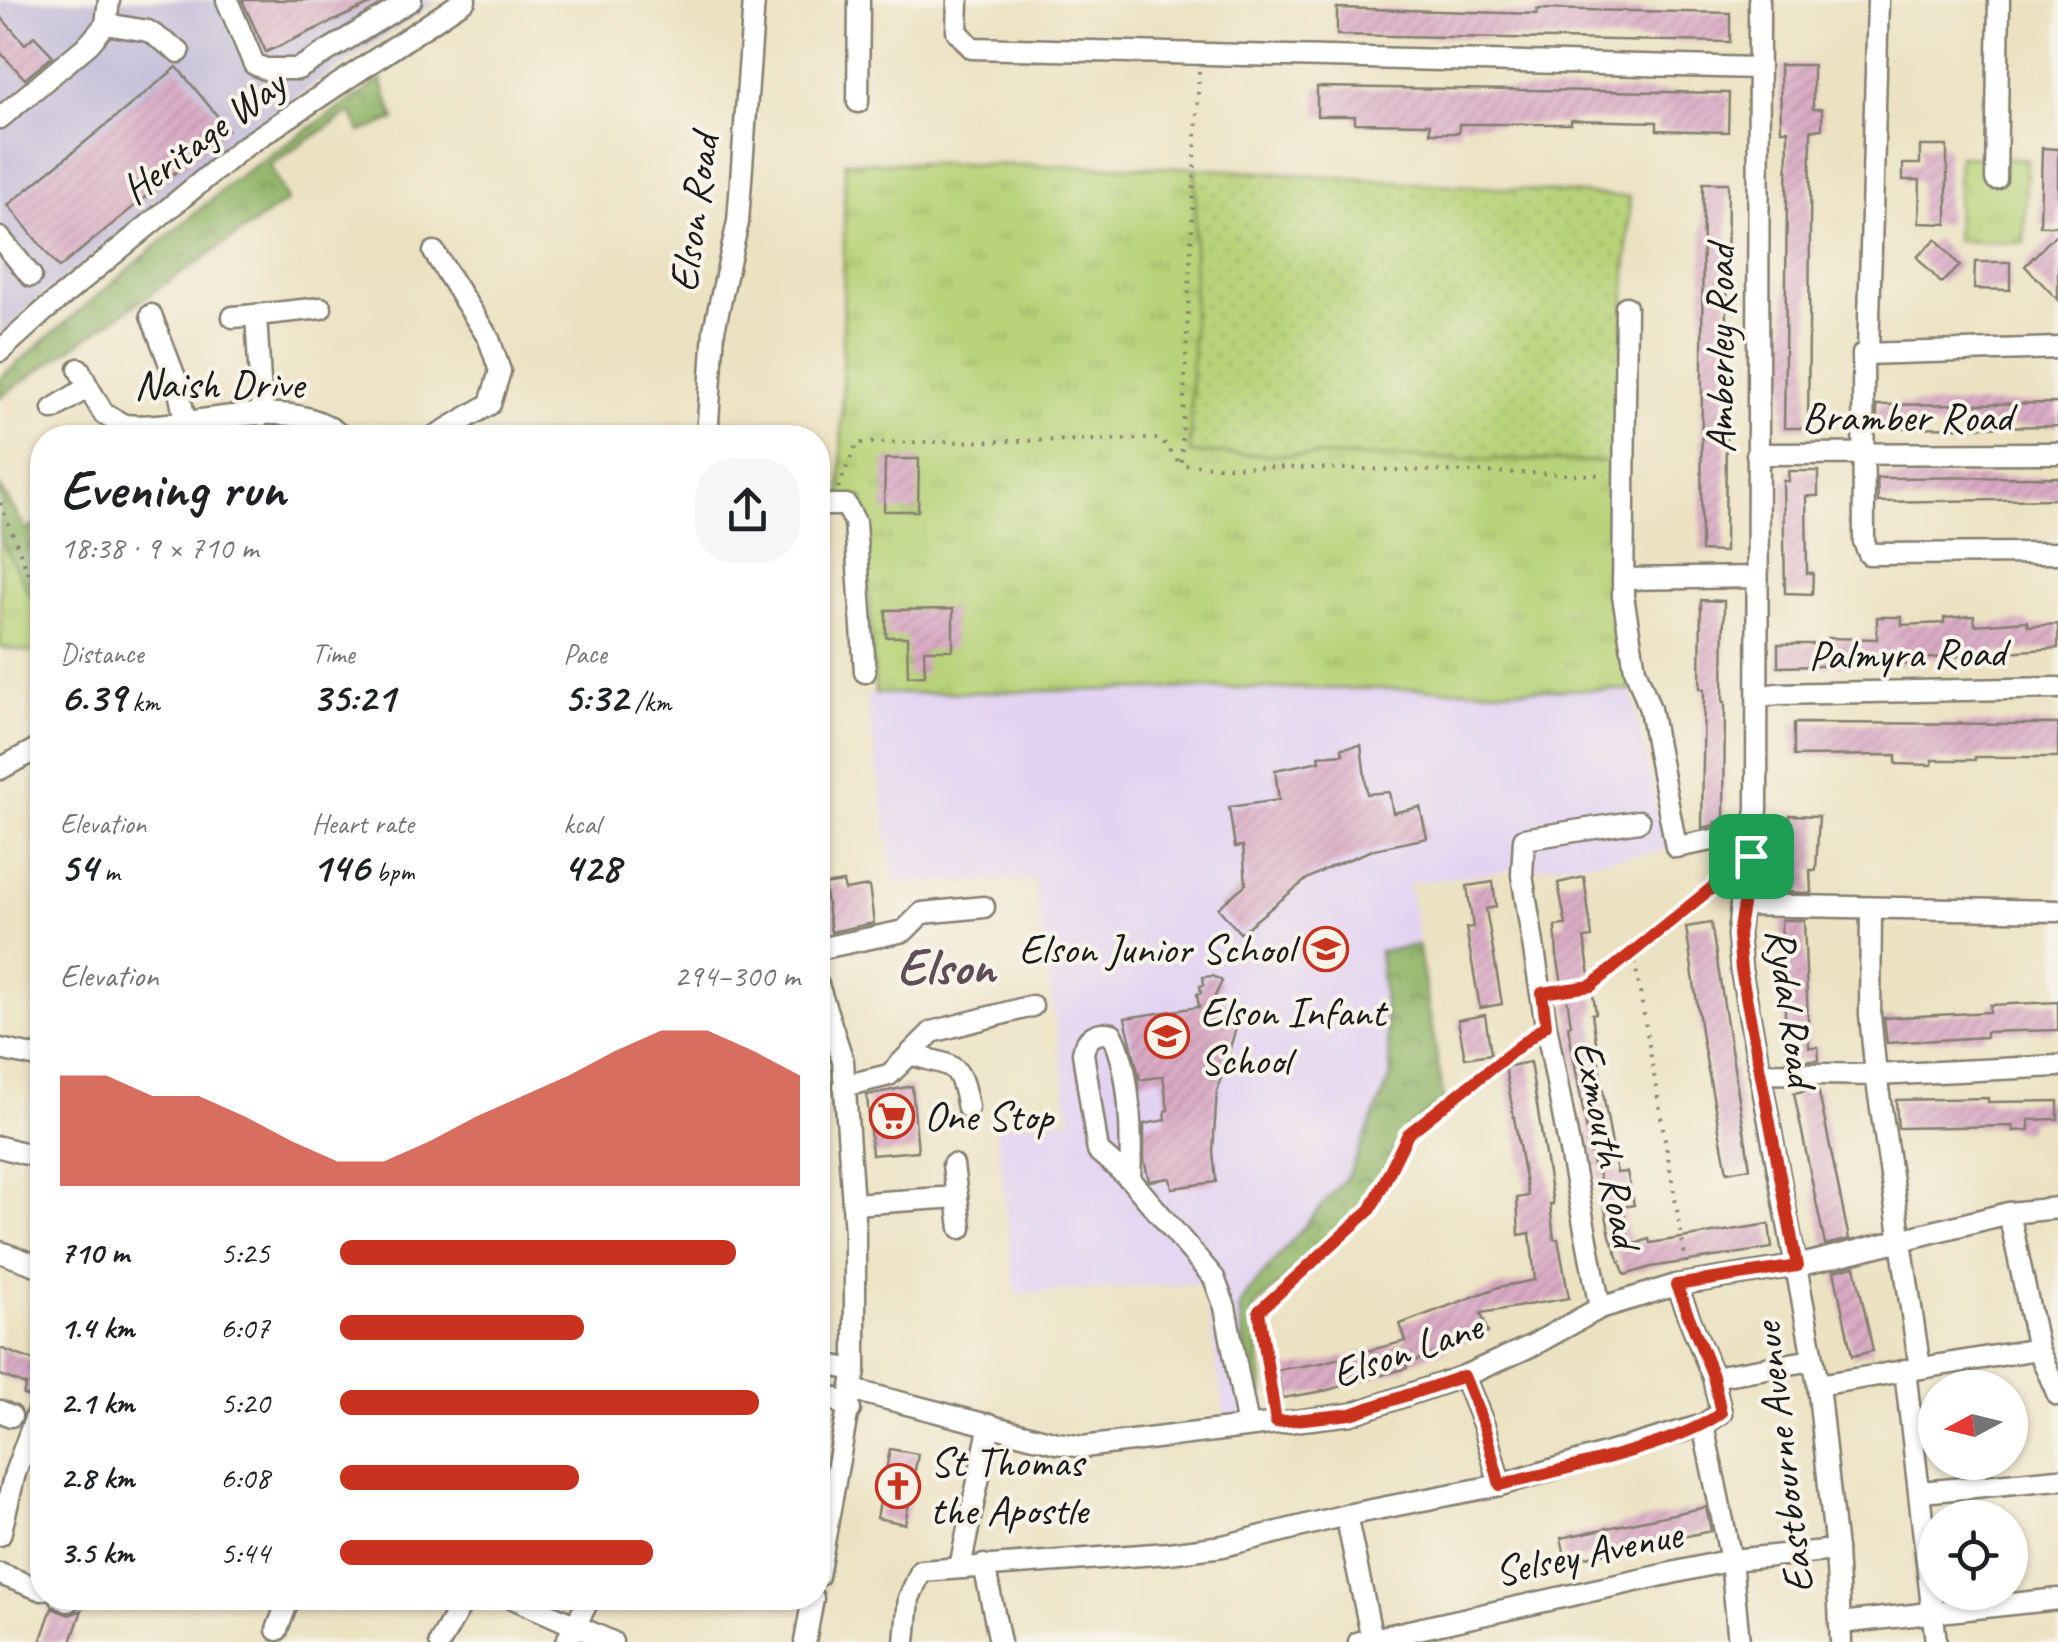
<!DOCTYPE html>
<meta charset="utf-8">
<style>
:root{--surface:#fff;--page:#f6f6f6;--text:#202124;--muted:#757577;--accent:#c8321e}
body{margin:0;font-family:Caveat,sans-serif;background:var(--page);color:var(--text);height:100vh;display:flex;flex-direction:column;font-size:38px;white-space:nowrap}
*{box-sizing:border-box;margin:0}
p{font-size:32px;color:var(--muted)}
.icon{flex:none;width:55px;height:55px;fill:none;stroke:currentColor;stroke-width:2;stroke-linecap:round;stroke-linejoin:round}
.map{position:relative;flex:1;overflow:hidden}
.drawer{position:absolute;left:30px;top:425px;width:800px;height:1185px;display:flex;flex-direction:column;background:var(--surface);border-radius:40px;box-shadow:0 2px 8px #0004}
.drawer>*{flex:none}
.needle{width:65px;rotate:263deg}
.controls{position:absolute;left:1918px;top:1370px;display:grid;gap:20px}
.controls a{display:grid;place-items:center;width:110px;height:110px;border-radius:50%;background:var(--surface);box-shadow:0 2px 8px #0004;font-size:50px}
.pin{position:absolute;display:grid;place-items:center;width:85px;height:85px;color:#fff;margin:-42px;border-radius:20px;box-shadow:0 5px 15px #0006}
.round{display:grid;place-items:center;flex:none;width:105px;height:105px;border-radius:40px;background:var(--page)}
.headline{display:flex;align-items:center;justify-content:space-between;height:170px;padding:0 30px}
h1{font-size:55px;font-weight:600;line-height:75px}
.stats{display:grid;grid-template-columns:repeat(3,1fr);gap:15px;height:170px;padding:10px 30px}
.stats div{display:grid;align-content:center}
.stats b{font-size:42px;font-weight:600}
.stats small{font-size:28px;font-weight:400}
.stats p{font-size:28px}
.chart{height:280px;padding:20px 30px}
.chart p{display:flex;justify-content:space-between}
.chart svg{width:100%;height:180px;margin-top:10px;fill:var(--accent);opacity:.7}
ul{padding:0 30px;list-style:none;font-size:32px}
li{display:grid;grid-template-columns:160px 120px 1fr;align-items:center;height:75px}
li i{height:25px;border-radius:12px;background:var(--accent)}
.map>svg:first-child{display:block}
</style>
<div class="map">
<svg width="2058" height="1642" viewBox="0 0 2058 1642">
<defs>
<pattern id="grass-tufts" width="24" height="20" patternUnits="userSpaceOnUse" patternTransform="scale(2.5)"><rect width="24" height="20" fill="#b8d379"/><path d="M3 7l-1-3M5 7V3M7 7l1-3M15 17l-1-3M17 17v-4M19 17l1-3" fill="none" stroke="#9eb568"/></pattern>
<pattern id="forest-crowns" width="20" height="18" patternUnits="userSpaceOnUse" patternTransform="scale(2.5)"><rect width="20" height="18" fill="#92b569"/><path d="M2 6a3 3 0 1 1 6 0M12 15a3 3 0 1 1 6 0" fill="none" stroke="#769256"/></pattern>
<pattern id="garden-dots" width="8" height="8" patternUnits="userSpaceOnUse" patternTransform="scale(2.5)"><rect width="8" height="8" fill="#b8d379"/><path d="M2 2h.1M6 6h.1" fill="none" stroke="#9eb568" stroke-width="1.8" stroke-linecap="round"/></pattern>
<pattern id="building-hatch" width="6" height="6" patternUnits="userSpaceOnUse" patternTransform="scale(2.5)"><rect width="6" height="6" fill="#daabc5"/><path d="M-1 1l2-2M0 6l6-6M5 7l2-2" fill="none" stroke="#ba93a9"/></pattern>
</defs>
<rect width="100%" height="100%" fill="#f7f3e8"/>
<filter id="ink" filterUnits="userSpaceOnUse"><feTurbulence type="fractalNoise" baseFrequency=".01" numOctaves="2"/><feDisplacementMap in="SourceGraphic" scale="20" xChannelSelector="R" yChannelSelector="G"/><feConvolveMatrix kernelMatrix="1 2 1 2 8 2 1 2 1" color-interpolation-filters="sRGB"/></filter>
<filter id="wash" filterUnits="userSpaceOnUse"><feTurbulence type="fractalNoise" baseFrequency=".0048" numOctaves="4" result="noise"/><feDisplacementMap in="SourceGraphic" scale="40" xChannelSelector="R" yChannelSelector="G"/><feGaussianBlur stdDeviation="2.25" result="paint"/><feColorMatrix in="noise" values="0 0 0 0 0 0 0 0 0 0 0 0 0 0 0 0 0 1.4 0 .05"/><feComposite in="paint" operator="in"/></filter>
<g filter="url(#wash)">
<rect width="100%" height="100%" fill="#ece2c2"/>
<path fill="#e3d3f2" d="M 1203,688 L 1631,690 L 1666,851 L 1409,883 L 1444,1100 L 1405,1129 L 1365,1205 L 1254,1308 L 1267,1413 L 1225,1418 L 1203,1283 L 1016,1294 L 996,1127 L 1070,1119 L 1034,880 L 895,883 L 866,695 Z"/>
<path fill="#c6c0da" d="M 0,0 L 438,0 L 267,117 L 206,164 L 48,291 L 0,335 Z"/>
<g fill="url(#grass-tufts)" stroke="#6a784a" stroke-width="2.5">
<path d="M 1959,156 L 2027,159 L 2024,243 L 1956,241 Z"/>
<path d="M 845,162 L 1196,168 L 1191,453 L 1617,462 L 1615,594 L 1631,690 L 1203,688 L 875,694 L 863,498 L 841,497 Z"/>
<path d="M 42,538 L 42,654 L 0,647 L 0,539 L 11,556 Z"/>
</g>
<g fill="url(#forest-crowns)" stroke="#576842" stroke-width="2.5">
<path d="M 381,80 L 395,120 L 360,132 L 351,112 L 270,165 L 287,201 L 0,397 L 0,378 L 238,177 Z"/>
<path d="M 0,487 L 26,530 L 42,522 L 42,538 L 28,547 L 42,570 L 42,618 L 0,539 Z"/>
<path d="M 1418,945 L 1444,1100 L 1405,1129 L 1365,1205 L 1254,1308 L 1264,1392 L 1250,1396 L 1239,1307 L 1252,1287 L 1349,1174 L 1391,1077 L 1379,952 Z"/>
</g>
<path fill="url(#garden-dots)" stroke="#6a784a" stroke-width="2.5" d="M 1196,168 L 1630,197 L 1617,462 L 1190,453 Z"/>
<g id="blocks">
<g fill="url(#building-hatch)">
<path d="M 242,0 L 379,0 L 266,52 Z"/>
<path d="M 1337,8 L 1537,14 L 1537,9 L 1730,13 L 1730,42 L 1337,35 Z"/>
<path d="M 0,16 L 25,44 L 34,36 L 53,56 L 25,79 L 0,52 Z"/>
<path d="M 1780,65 L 1813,65 L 1813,109 L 1822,109 L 1822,129 L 1811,130 L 1808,428 L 1784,428 L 1788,130 L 1781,130 Z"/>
<path d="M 177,67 L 228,129 L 59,268 L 8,205 Z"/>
<path d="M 1317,87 L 1729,93 L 1728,132 L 1657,130 L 1657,122 L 1571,120 L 1571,124 L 1459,124 L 1459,133 L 1430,133 L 1430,124 L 1355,123 L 1355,116 L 1317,116 Z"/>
<path d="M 1920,146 L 1947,146 L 1947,224 L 1919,223 L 1920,180 L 1903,180 L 1903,164 L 1920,164 Z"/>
<path d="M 2042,148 L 2058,149 L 2058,226 L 2040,226 Z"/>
<path d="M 1703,183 L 1728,183 L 1725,552 L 1701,551 Z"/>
<path d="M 2058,232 L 2058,300 L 2025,266 Z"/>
<path d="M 1936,239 L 1960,266 L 1941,283 L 1917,257 Z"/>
<path d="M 1975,262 L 2010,262 L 2010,290 L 1974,289 Z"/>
<path d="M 2058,403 L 2058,426 L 1877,428 L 1877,405 Z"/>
<path d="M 885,459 L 919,459 L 918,511 L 884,511 Z"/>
<path d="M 1788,471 L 1818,471 L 1818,496 L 1806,496 L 1807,573 L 1813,573 L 1812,594 L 1785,593 L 1783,481 L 1789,481 Z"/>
<path d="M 2058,477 L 2058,499 L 1878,502 L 1877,478 Z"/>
<path d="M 1701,600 L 1724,601 L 1723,702 L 1725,702 L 1724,822 L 1715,822 L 1715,825 L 1702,828 L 1704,689 L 1700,689 Z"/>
<path d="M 953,609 L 953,650 L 924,650 L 925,675 L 908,676 L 907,637 L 886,637 L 886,610 Z"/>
<path d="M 1974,616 L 1975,625 L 2027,621 L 2028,626 L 2058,624 L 2058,648 L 1909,660 L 1909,664 L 1778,667 L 1778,644 L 1827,644 L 1827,638 L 1877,639 L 1877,617 L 1902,617 L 1902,625 L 1944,623 L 1944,618 Z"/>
<path d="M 1794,723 L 2058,724 L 2058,757 L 1975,757 L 1975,760 L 1932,760 L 1932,765 L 1896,764 L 1896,755 L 1794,756 Z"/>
<path d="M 1361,745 L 1367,794 L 1389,792 L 1393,813 L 1420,807 L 1427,838 L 1375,849 L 1332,866 L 1307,879 L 1240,933 L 1218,908 L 1246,884 L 1243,846 L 1235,847 L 1229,807 L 1279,800 L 1275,770 L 1320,761 L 1319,756 L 1343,754 L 1342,748 Z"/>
<path d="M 1790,815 L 1819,816 L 1816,870 L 1810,870 L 1811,893 L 1780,892 L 1779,875 L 1787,875 Z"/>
<path d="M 1584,877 L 1592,937 L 1584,938 L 1596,1013 L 1592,1014 L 1605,1105 L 1617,1173 L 1627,1172 L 1634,1205 L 1623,1207 L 1629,1246 L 1649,1239 L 1650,1243 L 1769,1224 L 1772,1248 L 1651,1267 L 1625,1275 L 1610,1236 L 1597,1165 L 1593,1166 L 1568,1026 L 1571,1025 L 1565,984 L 1562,984 L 1557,956 L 1555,926 L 1566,925 L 1558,883 Z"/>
<path d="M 843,882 L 845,890 L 869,886 L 874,923 L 831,932 L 824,885 Z"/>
<path d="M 1493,882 L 1496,907 L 1486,909 L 1502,1004 L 1480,1008 L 1466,928 L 1473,927 L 1467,886 Z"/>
<path d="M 1781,920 L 1804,920 L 1809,1047 L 1818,1047 L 1819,1060 L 1787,1060 Z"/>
<path d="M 1711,923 L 1750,1168 L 1727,1172 L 1702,1038 L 1686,927 Z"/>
<path d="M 1213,976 L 1222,981 L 1210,1007 L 1239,1018 L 1217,1091 L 1213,1151 L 1216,1182 L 1172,1188 L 1170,1178 L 1149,1181 L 1144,1160 L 1144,1124 L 1166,1120 L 1165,1111 L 1168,1110 L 1163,1076 L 1140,1080 L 1125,1018 L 1199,1007 L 1197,994 L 1201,993 L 1200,986 L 1204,985 L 1203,977 Z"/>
<path d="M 2058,1002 L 2058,1030 L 1986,1032 L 1986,1037 L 1887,1043 L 1884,1018 L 1990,1012 L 1990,1005 Z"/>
<path d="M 1485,1015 L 1491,1054 L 1465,1058 L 1458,1020 Z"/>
<path d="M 1530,1062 L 1553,1204 L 1550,1204 L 1554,1239 L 1558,1239 L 1569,1298 L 1481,1313 L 1488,1333 L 1406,1364 L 1407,1368 L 1324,1391 L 1282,1398 L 1277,1370 L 1321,1363 L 1406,1341 L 1400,1324 L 1499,1287 L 1535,1280 L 1530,1233 L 1519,1235 L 1517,1198 L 1528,1196 L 1505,1067 Z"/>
<path d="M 912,1086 L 918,1151 L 872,1155 L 867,1095 Z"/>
<path d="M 1818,1088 L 1849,1239 L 1825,1245 L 1794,1093 Z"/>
<path d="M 1988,1098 L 1988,1102 L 2058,1101 L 2058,1119 L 2029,1120 L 2029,1130 L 2013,1131 L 2013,1126 L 1898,1128 L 1896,1100 Z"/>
<path d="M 1855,1266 L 1873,1351 L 1852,1356 L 1834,1271 Z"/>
<path d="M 40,1346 L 42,1387 L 34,1389 L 29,1397 L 23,1395 L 26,1385 L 0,1375 L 0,1348 L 35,1361 Z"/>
<path d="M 890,1449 L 918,1454 L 905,1524 L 877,1518 Z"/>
<path d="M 1706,1507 L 1711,1531 L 1566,1561 L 1561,1538 Z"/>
<path d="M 52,1608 L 69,1615 L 82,1610 L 71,1642 L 40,1642 Z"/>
</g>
</g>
</g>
<g filter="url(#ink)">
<use href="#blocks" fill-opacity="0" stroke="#847f6f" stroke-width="2.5"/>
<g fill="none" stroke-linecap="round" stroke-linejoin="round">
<defs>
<g id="minor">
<path d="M 227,0 L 254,64 L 265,69 L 298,69 L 411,0"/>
<path d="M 958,0 L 957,31 L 972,48 L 1758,68"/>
<path d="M 1759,0 L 1757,810 L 1741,905 L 1738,935 L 1741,970 L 1818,1385 L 1836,1550 L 1841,1642"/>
<path d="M 106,24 L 148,31 L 179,52"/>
<path d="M 858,102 L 859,0"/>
<path d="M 0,118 L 89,44 L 106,24 L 109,0"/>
<path d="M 1996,179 L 1999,0"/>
<path d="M 0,238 L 31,276"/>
<path d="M 1626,307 L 1623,596 L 1635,669 L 1650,709 L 1676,847 L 1728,837"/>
<path d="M 151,315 L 178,385 L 185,422"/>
<path d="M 233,317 L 256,315"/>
<path d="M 2058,348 L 1863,354 L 1864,542 L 1869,554 L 2058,553"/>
<path d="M 0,351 L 43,312 L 241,149 L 465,0"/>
<path d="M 1868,354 L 1878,0"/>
<path d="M 79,369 L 88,387"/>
<path d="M 53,409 L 88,387 L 104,414 L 124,425 C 188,432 293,388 343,438"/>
<path d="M 262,415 L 256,315 L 321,308"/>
<path d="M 432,438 L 490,404 L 500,371 L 489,339 L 434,252"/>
<path d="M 707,438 L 714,330 L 738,222 L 754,0"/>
<path d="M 1757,454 L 2058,453"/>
<path d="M 818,505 L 846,505 L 855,522 L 865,672"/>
<path d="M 1623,579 L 1757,577"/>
<path d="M 1758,697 L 1777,694 L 2058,688"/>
<path d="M 0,769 L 42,746"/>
<path d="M 1741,905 L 2058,911"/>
<path d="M 1871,910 L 1870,1015 L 1876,1075 L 1920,1368"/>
<path d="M 818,949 L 904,931 L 922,913 L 984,907"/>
<path d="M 818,985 L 843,1061 L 855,1233 L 855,1370 L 818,1576"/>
<path d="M 0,1049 L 42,1058"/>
<path d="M 910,1054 C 954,1068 959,1058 968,1108"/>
<path d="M 1761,1073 L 1876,1075 L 2058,1066"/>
<path d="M 844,1086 L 889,1075 L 932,1032 L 1032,1006"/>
<path d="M 0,1147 L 42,1158"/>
<path d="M 1130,1179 C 1132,1138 1131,1069 1112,1034 C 1096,1030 1086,1038 1083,1053 L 1098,1151 L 1130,1179 L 1214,1278 L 1225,1307 L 1248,1426"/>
<path d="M 957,1197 L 961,1228"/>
<path d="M 853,1204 L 957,1197 L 953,1165"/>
<path d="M 2009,1213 L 2038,1349 L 2058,1395"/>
<path d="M 0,1252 L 42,1267"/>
<path d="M 1600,1308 L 1546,1025 L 1522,875 L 1524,839 L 1639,821"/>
<path d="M 818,1363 L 855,1370"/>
<path d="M 1905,1370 L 1936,1642"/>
<path d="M 1464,1376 L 1484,1426 L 1500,1485"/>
<path d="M 1713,1377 L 1813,1360"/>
<path d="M 1818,1385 L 2038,1349"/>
<path d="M 818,1387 L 850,1410"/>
<path d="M 853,1390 L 1057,1443 L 1083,1447 L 1351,1414 L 1464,1376 L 1533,1345 L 1600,1308 L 1676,1285 L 1797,1266 L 2009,1213 L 2058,1208"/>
<path d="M 0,1411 L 11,1416"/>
<path d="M 1703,1425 L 1731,1560 L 1739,1642"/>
<path d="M 1922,1492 L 2058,1479"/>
<path d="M 1346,1515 L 1372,1639"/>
<path d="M 0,1535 L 15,1473 L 42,1400"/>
<path d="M 984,1565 L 1000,1642"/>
<path d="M 960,1567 L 990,1424"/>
<path d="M 0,1574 L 42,1590"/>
<path d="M 61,1598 L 68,1601"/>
<path d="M 513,1598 L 612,1642"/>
<path d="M 1840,1623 L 2058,1599"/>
<path d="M 277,1630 L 289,1598"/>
<path d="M 440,1642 L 465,1598"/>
<path d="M 566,1642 L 590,1598"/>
<path d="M 805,1642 L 813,1598"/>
<path d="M 905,1642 L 909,1598 L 921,1571 L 1169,1553 L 1223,1546 L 1346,1515 L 1500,1485 L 1703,1425 L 1721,1413 L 1713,1377 L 1676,1285"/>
<path d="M 1359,1642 L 1731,1560 L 1836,1550"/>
</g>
</defs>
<use href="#minor" stroke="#847f6f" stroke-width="25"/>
<g stroke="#847f6f" stroke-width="4" stroke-dasharray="2.5 8" stroke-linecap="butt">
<path d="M 1199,71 L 1181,465 L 1606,475"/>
<path d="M 838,488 L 857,443 L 1161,439 L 1181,465"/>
<path d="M 0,503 L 32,582 L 42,597"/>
<path d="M 1633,951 L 1686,1263"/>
<path d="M 1562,990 L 1591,986 L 1728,875"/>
<path d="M 1274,1404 L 1259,1311 L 1371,1209 L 1408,1134 L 1531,1037"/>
</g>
<use href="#minor" stroke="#fff" stroke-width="20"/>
</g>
</g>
<g fill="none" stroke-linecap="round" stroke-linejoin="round" filter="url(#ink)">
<defs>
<path id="route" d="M 1751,856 L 1738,935 L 1741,970 L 1797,1266 L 1676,1285 L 1713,1376 L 1721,1413 C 1677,1446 1557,1470 1500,1485 L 1484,1426 L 1464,1376 L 1351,1414 L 1276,1422 L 1259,1311 L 1371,1209 L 1408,1134 L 1546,1025 L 1542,993 L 1591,986 Z"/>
</defs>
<use href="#route" stroke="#fff" stroke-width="20"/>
<use href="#route" stroke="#c8321e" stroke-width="12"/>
</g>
<defs>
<symbol id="school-ring" viewBox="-11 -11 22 22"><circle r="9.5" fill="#f7f3e8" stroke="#c8321e" stroke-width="1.5"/><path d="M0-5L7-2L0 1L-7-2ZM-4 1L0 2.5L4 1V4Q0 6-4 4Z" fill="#c8321e"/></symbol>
<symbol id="supermarket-ring" viewBox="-11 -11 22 22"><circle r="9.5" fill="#f7f3e8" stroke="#c8321e" stroke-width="1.5"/><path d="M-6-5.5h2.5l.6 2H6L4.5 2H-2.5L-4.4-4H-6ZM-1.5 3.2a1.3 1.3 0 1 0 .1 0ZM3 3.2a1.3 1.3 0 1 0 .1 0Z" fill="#c8321e"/></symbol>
<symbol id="church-ring" viewBox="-11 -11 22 22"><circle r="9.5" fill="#f7f3e8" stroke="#c8321e" stroke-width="1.5"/><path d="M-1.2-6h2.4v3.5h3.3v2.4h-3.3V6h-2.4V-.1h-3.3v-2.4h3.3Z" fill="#c8321e"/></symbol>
</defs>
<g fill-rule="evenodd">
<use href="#school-ring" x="1301" y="924" width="50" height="50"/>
<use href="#school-ring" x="1142" y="1011" width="50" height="50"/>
<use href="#supermarket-ring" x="867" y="1091" width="50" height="50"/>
<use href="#church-ring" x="873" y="1461" width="50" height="50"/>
</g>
<g text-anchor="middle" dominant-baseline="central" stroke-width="8" stroke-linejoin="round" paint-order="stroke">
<g font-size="42" fill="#1c1c1c" stroke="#f7f3e8">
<text transform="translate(203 137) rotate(-37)">Heritage Way</text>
<text transform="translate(694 213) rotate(-82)">Elson Road</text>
<text transform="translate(1720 349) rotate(-90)">Amberley Road</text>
<text x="219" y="384">Naish Drive</text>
<text x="1907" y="417">Bramber Road</text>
<text transform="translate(1907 654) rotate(-1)">Palmyra Road</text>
<text transform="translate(1791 1007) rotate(82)">Rydal Road</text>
<text transform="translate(1607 1144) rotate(79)">Exmouth Road</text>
<text transform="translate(1407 1350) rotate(-19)">Elson Lane</text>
<text transform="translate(1783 1458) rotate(-97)">Eastbourne Avenue</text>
<text transform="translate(1588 1553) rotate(-12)">Selsey Avenue</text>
</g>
<g font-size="42" fill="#1c1c1c" stroke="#f7f3e8" text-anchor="start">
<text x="1294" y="949" text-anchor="end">Elson Junior School</text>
<text x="1200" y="1012">Elson Infant<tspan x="1200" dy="48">School</tspan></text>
<text x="924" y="1116">One Stop</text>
<text x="930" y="1462">St Thomas<tspan x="930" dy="48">the Apostle</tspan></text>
</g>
<g font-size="52" font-weight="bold" fill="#5e4e57" stroke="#f7f3e8">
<text x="946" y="967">Elson</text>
</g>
</g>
</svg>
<div class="controls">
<a><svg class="needle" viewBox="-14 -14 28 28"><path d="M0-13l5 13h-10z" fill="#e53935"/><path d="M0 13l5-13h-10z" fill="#757577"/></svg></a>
<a><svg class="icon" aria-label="locate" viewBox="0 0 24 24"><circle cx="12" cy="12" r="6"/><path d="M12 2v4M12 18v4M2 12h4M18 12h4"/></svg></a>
</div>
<div class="pin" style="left:1751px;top:856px;background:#1e9e55"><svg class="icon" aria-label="arrive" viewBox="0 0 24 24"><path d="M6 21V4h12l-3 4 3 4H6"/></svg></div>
<section class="drawer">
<div class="headline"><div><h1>Evening run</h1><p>18:38 · 9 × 710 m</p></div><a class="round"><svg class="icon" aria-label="share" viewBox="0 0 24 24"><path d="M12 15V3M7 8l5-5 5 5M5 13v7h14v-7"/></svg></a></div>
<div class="stats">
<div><p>Distance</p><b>6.39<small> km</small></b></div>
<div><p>Time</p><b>35:21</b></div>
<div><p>Pace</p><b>5:32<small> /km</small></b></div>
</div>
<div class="stats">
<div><p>Elevation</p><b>54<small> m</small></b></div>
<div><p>Heart rate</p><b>146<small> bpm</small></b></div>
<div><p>kcal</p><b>428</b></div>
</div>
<div class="chart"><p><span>Elevation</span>294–300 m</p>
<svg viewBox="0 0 160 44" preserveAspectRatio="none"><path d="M0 44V17L10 17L20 22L30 22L40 27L50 33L60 38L70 38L80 33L90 27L100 22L110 17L120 11L130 6L140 6L150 11L160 17V44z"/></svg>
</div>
<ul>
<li><b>710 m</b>5:25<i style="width:86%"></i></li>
<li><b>1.4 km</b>6:07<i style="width:53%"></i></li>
<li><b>2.1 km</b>5:20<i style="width:91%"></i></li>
<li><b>2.8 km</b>6:08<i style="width:52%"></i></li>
<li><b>3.5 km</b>5:44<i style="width:68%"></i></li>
</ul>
</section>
</div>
